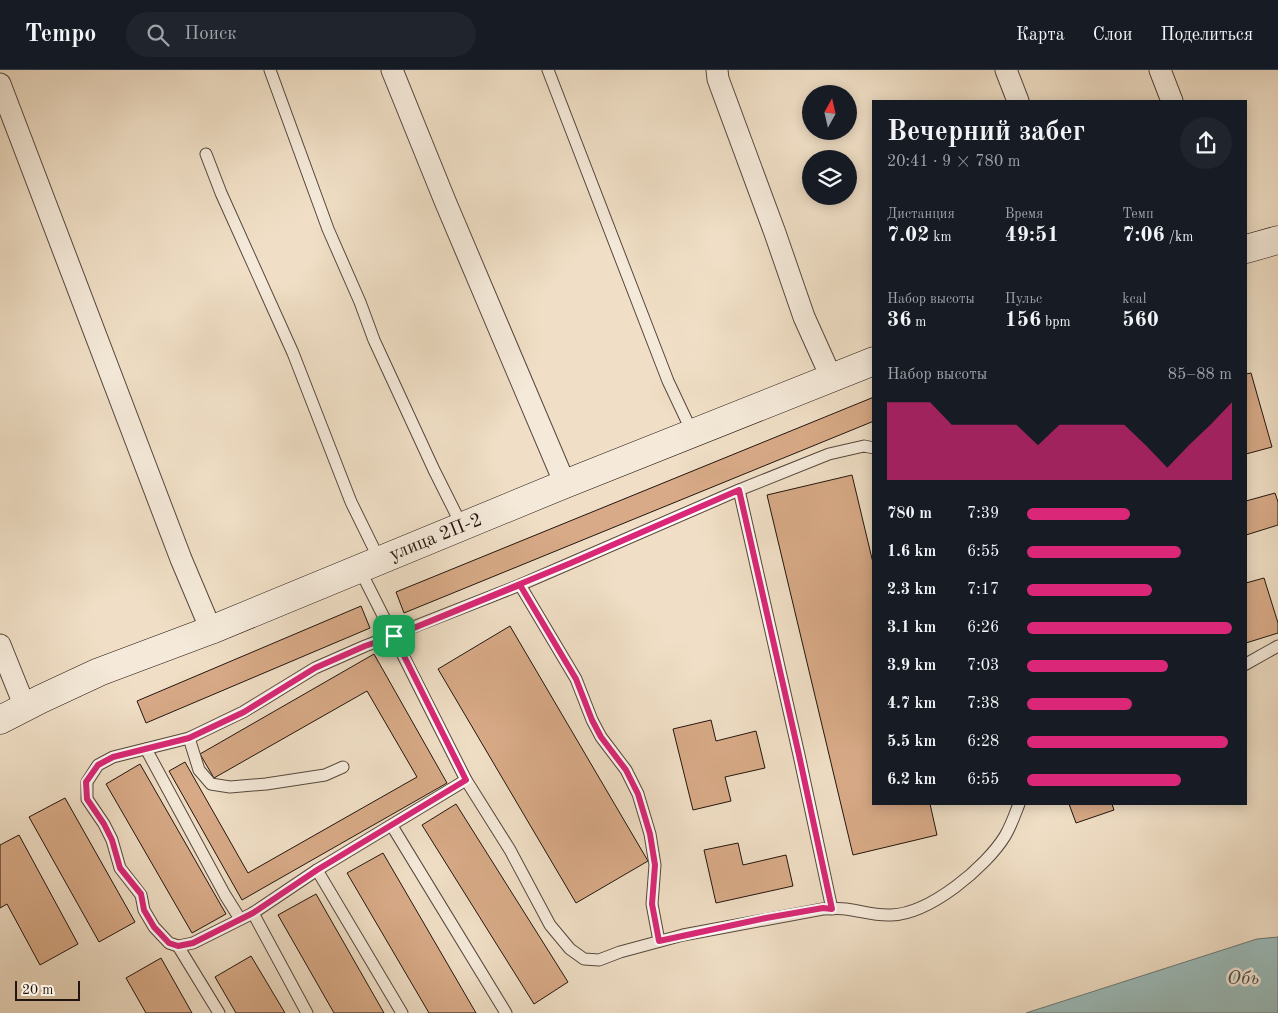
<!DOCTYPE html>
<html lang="ru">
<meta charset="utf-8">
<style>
:root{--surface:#171b24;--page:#20242c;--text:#f1f3f6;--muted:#9ea1a6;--line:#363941;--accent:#db2777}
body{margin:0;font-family:"Old Standard TT",serif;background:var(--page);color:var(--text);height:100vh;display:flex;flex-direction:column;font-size:19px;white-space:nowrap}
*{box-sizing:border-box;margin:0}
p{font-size:16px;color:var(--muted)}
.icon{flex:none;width:28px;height:28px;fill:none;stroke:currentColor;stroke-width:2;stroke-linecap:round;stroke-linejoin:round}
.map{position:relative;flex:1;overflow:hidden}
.drawer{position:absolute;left:872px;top:30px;width:375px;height:705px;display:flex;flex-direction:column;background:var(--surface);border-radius:0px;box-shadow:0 2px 12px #0003}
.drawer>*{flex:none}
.needle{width:32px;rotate:8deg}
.tools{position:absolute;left:802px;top:15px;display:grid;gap:10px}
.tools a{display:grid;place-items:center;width:55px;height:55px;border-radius:50%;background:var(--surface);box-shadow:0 2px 12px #0003;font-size:25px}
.scale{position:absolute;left:15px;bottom:12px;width:65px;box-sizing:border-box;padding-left:5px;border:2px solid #22150f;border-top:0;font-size:14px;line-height:18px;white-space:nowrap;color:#22150f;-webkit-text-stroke:4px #f5eada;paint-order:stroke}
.pin{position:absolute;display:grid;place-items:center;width:42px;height:42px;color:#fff;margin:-21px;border-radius:10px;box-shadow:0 2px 8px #0006}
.round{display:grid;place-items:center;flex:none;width:52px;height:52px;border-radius:26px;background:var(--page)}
.summary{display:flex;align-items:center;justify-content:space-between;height:85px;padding:0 15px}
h1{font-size:28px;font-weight:700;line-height:38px}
.metrics{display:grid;grid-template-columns:repeat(3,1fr);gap:8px;height:85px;padding:5px 15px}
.metrics div{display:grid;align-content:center}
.metrics b{font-size:21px;font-weight:700}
.metrics small{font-size:14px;font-weight:400}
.metrics p{font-size:14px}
.chart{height:140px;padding:10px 15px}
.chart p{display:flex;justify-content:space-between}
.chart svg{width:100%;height:90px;margin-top:5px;fill:var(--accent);opacity:.7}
ul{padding:0 15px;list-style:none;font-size:16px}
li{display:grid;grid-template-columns:80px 60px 1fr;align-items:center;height:38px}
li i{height:12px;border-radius:6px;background:var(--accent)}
header{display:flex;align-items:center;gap:30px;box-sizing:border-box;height:70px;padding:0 25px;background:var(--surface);border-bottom:1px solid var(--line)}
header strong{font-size:24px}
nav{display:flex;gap:28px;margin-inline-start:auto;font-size:18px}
.search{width:350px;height:45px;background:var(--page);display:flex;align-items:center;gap:12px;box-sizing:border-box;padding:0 18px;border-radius:28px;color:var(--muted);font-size:19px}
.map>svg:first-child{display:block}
</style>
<header>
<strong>Tempo</strong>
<div class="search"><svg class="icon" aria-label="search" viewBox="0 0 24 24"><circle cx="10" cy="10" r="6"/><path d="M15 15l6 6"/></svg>Поиск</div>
<nav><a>Карта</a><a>Слои</a><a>Поделиться</a></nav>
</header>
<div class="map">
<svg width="1278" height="943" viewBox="0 0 1278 943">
<rect width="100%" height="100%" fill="#f0dfc6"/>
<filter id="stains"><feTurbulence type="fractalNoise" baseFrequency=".004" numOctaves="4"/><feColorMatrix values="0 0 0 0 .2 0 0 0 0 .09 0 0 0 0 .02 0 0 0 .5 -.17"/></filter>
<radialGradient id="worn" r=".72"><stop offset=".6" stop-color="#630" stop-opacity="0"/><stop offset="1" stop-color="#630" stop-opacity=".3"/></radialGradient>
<path fill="#9bbcbb" stroke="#6b7976" d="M 1278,867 L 1278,943 L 1026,943 L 1257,869 Z"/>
<g fill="#d8aa87" stroke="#22150f">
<path d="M 1251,303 L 1272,377 L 1246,384 L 1246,304 Z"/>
<path d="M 874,327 L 874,351 L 404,543 L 396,522 Z"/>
<path d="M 852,405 L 874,497 L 874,734 L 930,734 L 937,765 L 853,785 L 767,425 Z"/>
<path d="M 1275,423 L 1278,432 L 1278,455 L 1246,465 L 1246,431 Z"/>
<path d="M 1264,508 L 1278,553 L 1278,563 L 1246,573 L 1246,513 Z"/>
<path d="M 361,536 L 370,558 L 146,653 L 137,631 Z"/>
<path d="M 510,556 L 648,791 L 576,833 L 438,599 Z"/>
<path d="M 374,584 L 447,713 L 242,830 L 169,701 L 185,692 L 248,803 L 417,707 L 367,621 L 214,708 L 200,684 Z"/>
<path d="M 711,650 L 716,671 L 756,661 L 765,698 L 725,707 L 731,731 L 693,740 L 673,659 Z"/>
<path d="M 140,694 L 226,844 L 192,863 L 106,714 Z"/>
<path d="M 65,728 L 135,852 L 99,872 L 29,747 Z"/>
<path d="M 456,734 L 568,912 L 534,934 L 422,755 Z"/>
<path d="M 1069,734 L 1112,734 L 1114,740 L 1076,753 Z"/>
<path d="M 19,765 L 78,874 L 40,895 L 7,834 L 0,838 L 0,775 Z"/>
<path d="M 738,773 L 743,795 L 786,785 L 793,816 L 716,833 L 704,780 Z"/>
<path d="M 383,783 L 476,943 L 429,943 L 347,803 Z"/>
<path d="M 316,824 L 384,943 L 334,943 L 278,845 Z"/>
<path d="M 251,886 L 285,943 L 236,943 L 215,907 Z"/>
<path d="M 161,888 L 192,943 L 146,943 L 126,908 Z"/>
</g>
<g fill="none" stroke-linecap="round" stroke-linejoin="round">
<defs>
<g id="service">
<path d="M 270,0 L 328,159 L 360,232 L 374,270 L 434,400 L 462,456"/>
<path d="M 548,0 L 668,311 L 693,364"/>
<path d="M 206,84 L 221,123 L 293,283 L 351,432 L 380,491"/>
<path d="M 739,420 L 799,685 L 832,839"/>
<path d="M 360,500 L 466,710 L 510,780 L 550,855 L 570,879 L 584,889 L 599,890 L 620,882 L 683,865 L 823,839 C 830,839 838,838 846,839 C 861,841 876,846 891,845 C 930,844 986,797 1005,766 C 1011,756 1015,744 1019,734"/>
<path d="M 520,515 L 576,609 L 592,650 L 601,667 L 626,700 L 638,724 L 650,764 L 655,795 L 652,834 L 659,871"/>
<path d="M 1246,594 L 1278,576"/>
<path d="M 189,668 L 199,700 L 211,714 L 230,717 L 266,714 L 325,705 L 343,697"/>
<path d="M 146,679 L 225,825 L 240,849"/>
<path d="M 392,756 L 506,943"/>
<path d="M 253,843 L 317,800"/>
<path d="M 178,876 L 219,943"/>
<path d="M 307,943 L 253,843 L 193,873 L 178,876 L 169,873 L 154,857 L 144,840 L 141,825 L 120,798 L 112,770 L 104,754 L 87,729 L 87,712 L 98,695 L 113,687 L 189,668 L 243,642 L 315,598 L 365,576 L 520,515 L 739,420 L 829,384 L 864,376 L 874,378"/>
<path d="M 402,943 L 317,800 L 466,710"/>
</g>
<g id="minor">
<path d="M 392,0 L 445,131 L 565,414"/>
<path d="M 717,0 L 718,9 L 775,163 L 804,247 L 831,307"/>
<path d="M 1006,0 L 1018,31"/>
<path d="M 1160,0 L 1172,31"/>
<path d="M 0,14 L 181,489 L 211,560"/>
<path d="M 0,575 L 25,637"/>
</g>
<g id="secondary">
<path d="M 1246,179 L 1278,170"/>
<path d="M 0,650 L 41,629 L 99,602 L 211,560 L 565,414 L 874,291"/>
</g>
</defs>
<use href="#service" stroke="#56483d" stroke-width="13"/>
<use href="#minor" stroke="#56483d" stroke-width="23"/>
<use href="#secondary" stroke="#22150f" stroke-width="29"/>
<use href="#service" stroke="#f5eada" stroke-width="11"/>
<use href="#minor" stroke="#f5eada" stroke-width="21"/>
<use href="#secondary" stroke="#f5eada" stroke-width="28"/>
</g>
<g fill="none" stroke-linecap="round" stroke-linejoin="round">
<defs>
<path id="route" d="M 394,566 L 365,576 L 315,598 L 244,642 L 189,668 L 113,687 L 98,695 L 86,712 L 87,729 L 104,754 L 112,770 L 120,798 L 141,824 L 144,840 L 154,857 L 169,873 L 178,876 L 193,873 L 253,843 L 317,800 L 466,710 L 394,566 L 520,515 L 576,609 L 592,650 L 601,667 L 626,700 L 638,724 L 650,764 L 655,795 L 652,834 L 659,871 L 766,848 L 823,838 L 832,839 L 799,685 L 739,420 L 571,493 L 394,566"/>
</defs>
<use href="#route" stroke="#fff" stroke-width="10"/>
<use href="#route" stroke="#db2777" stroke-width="6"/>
</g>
<g text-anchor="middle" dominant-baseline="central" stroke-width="5" stroke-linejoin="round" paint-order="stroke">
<g font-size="19" fill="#22150f" stroke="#f5eada">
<text transform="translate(436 468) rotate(-22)">улица 2П-2</text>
</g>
<g font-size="20" font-style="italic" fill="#4c4f4b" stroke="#f5eada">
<text x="1243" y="909">Обь</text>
</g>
</g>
<rect width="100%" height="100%" filter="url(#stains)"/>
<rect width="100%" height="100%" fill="url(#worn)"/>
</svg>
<div class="tools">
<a><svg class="needle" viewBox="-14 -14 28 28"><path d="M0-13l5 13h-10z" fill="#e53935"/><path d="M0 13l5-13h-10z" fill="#9ea1a6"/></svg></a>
<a><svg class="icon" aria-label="layers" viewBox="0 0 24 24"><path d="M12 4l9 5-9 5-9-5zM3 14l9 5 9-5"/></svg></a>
</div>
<div class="scale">20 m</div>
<div class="pin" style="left:394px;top:566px;background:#1e9e55"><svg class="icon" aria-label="arrive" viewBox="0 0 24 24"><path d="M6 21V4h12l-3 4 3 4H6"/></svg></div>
<section class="drawer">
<div class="summary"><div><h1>Вечерний забег</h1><p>20:41 · 9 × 780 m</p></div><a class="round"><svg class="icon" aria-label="share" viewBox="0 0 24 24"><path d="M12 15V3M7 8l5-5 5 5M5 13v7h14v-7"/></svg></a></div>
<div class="metrics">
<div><p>Дистанция</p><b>7.02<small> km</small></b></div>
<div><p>Время</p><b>49:51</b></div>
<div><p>Темп</p><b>7:06<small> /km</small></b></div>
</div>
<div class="metrics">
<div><p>Набор высоты</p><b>36<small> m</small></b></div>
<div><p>Пульс</p><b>156<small> bpm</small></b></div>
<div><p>kcal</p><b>560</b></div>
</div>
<div class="chart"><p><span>Набор высоты</span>85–88 m</p>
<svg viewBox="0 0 160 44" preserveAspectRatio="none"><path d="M0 44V6L10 6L20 6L30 17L40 17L50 17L60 17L70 27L80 17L90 17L100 17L110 17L120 27L130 38L140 27L150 17L160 6V44z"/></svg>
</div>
<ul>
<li><b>780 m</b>7:39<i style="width:50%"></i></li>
<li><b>1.6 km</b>6:55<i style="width:75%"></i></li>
<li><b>2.3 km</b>7:17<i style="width:61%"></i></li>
<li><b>3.1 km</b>6:26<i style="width:100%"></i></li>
<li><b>3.9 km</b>7:03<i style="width:69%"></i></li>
<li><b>4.7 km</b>7:38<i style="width:51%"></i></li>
<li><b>5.5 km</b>6:28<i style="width:98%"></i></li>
<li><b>6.2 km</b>6:55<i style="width:75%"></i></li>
</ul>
</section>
</div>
